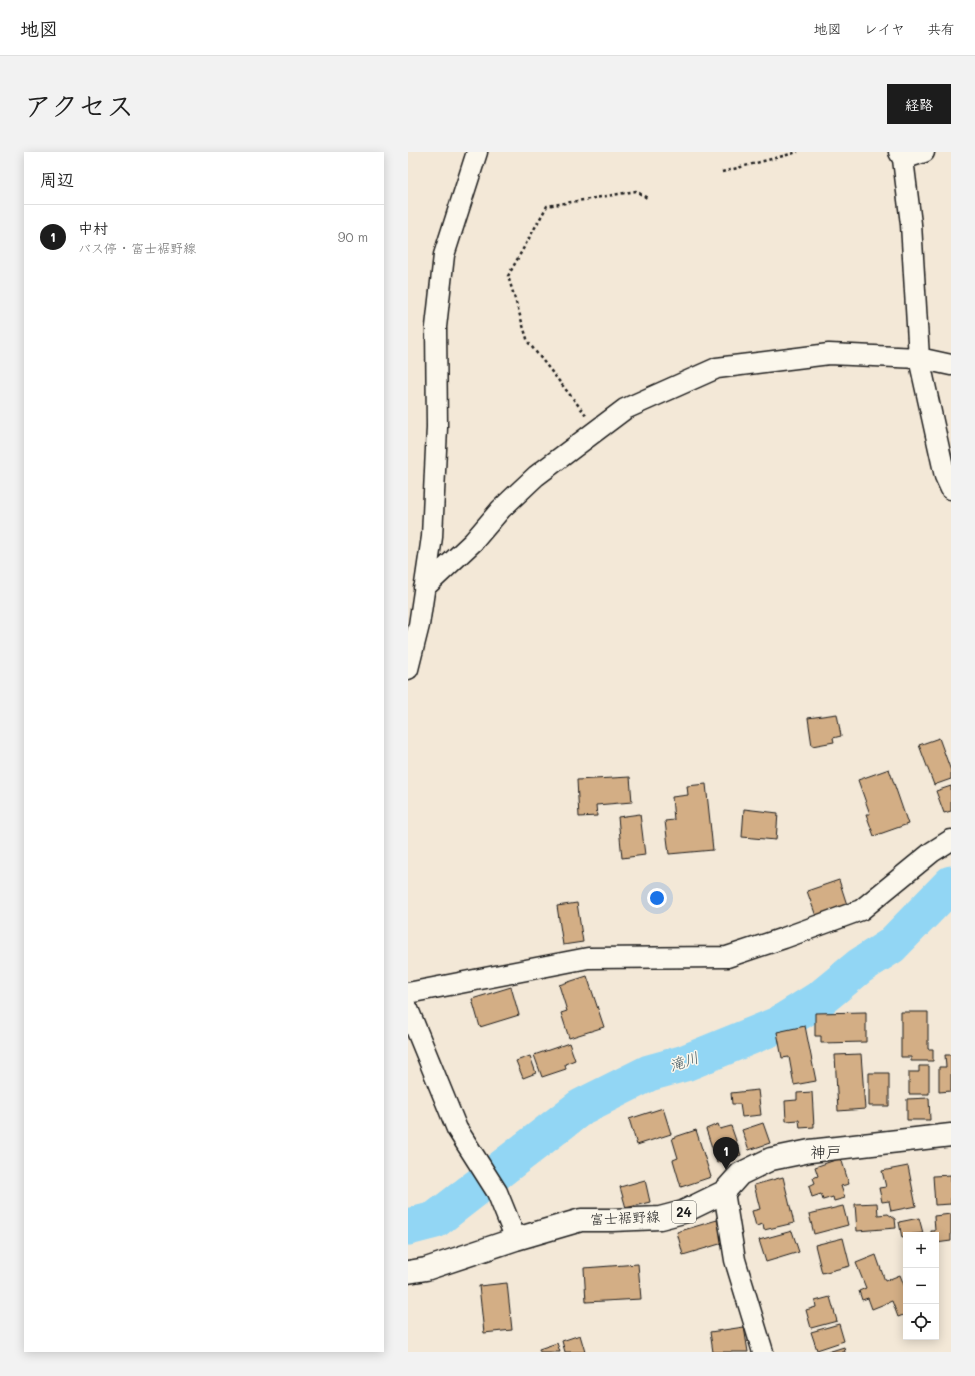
<!DOCTYPE html>
<html lang="ja">
<meta charset="utf-8">
<style>
:root{--surface:#fff;--page:#f2f2f2;--text:#222;--muted:#767676;--line:#e0e0e0;--accent:#1c1c1c}
body{margin:0;font-family:Mali,"Klee One",sans-serif;background:var(--page);color:var(--text)}
.controls{position:absolute;right:12px;bottom:12px;display:grid;overflow:hidden;border-radius:0px;box-shadow:0 2px 10px #0003}
.controls button{width:36px;height:36px;display:grid;place-items:center;padding:0;border:0;border-bottom:1px solid var(--line);background:var(--surface);color:var(--text);font:20px sans-serif}
.you{position:absolute;left:249px;top:746px;width:14px;height:14px;margin:-10px;border:3px solid #fff;border-radius:50%;background:#1a73e8;box-shadow:0 0 0 6px #1a73e833}
.badge{display:grid;place-items:center;width:26px;height:26px;border-radius:50%;background:var(--accent);color:#fff;font-size:13px;font-weight:700}
.pin{position:absolute;translate:-50% -33px;filter:drop-shadow(0 1px 2px #0008)}
.pin::after{content:'';position:absolute;top:21px;width:14px;height:12px;background:inherit;clip-path:polygon(0 0,100% 0,50% 100%)}
.list{margin:0;padding:0;list-style:none}
h2{display:flex;justify-content:space-between;align-items:center;height:52px;margin:0;padding:0 16px;font-size:17px}
h2 small{font-size:13px;font-weight:400;color:var(--muted)}
.list li{display:grid;grid-template-columns:26px 1fr auto;gap:12px;align-items:center;box-sizing:border-box;height:64px;padding:0 16px;border-top:1px solid var(--line)}
.list b{display:block;font-size:15px;white-space:nowrap}
.list p{margin:0;font-size:13px;white-space:nowrap;color:var(--muted)}
.list em{font-size:13px;font-style:normal;color:var(--muted)}
.icon{flex:none;width:22px;height:22px;fill:none;stroke:currentColor;stroke-width:2;stroke-linecap:round;stroke-linejoin:round}
.map{position:relative;flex:none;width:543px;height:1200px;overflow:hidden;border-radius:0px}
header{display:flex;align-items:center;gap:24px;box-sizing:border-box;height:56px;padding:0 20px;background:var(--surface);border-bottom:1px solid var(--line)}
header strong{font-size:19px}
nav{display:flex;gap:22px;margin-inline-start:auto;font-size:14px}
.intro{display:flex;align-items:center;justify-content:space-between;box-sizing:border-box;height:96px;padding:0 24px}
h1{margin:0;font-size:28px}
.button{padding:10px 18px;border-radius:0px;background:var(--accent);color:#fff;font-size:14px;font-weight:700}
main{display:flex;gap:24px;padding:0 24px}
aside{flex:1;background:var(--surface);border-radius:0px;box-shadow:0 2px 10px #0003}
.map>svg:first-child{display:block}
</style>
<header>
<strong>地図</strong>
<nav><a>地図</a><a>レイヤ</a><a>共有</a></nav>
</header>
<div class="intro"><h1>アクセス</h1><a class="button">経路</a></div>
<main>
<aside>
<h2>周辺<small></small></h2>
<ul class="list">
<li><span class="badge">1</span><div><b>中村</b><p>バス停 · 富士裾野線</p></div><em>90 m</em></li>
</ul>
</aside>
<div class="map">
<svg width="543" height="1200" viewBox="0 0 543 1200">
<rect width="100%" height="100%" fill="#f3e8d7"/>
<filter id="ink" filterUnits="userSpaceOnUse"><feTurbulence type="fractalNoise" baseFrequency=".025" numOctaves="2"/><feDisplacementMap in="SourceGraphic" scale="8" xChannelSelector="R" yChannelSelector="G"/><feConvolveMatrix kernelMatrix="1 2 1 2 8 2 1 2 1" color-interpolation-filters="sRGB"/></filter>
<g filter="url(#ink)">
<g fill="none" stroke-linecap="round" stroke-linejoin="round">
<!-- river -->
<path stroke="#92d6f4" stroke-width="37" d="M0 1075 27 1068 173 955 241 921 277 911 370 873 413 846 452 814 483 794 543 732"/>
</g>
<!-- building -->
<path fill="#d3ae85" stroke="#1c1c1c" d="M429 562 433 584 425 586 426 590 404 594 400 566Z
M531 586 543 619V627L526 633 511 593Z
M481 617 500 672 466 684 458 662H462L450 628Z
M222 625 224 650 188 653 189 664 171 665 169 628Z
M298 632 305 698 261 702 257 669 266 668 264 645 280 643 279 634Z
M543 634V659L536 661 528 639Z
M336 657 370 661 368 688 334 685Z
M232 662 237 703 214 706 210 665Z
M431 728 440 756 409 767 399 739Z
M169 751 175 790 155 793 149 754Z
M179 824 196 875 161 886 153 861 159 859 151 833Z
M103 835 111 863 72 875 64 847Z
M458 860V890L413 891V884H407V861Z
M493 860H520V897H525V909H503V905H493Z
M397 874 408 929 386 933 381 905 374 906 369 880Z
M161 891 167 908 157 912 158 917 134 925 126 903Z
M453 902 457 957 430 959 427 903Z
M537 903H543V939L531 940V915H538Z
M122 904 128 921 115 926 108 909Z
M511 914H521V942H501V920H511Z
M461 921H481V954H461Z
M350 938 353 963 334 965 332 952H324L323 941Z
M404 940 406 975 392 976 391 968 378 969 377 949 389 948V941Z
M521 946 522 968H499V947Z
M255 956 263 982 229 993 221 967Z
M355 971 362 991 341 998 334 978Z
M310 972 312 977 323 974 333 1003 309 1011 298 977Z
M288 978 303 1025 273 1035 265 1008 270 1006 264 986Z
M433 1006 441 1032 433 1034 437 1046 426 1049 425 1045 415 1048 413 1042 404 1045 401 1034 407 1031 405 1026 410 1024 407 1015Z
M500 1014 508 1054 483 1059 481 1049 474 1050 471 1036 478 1035 474 1019Z
M543 1023V1052L527 1053 525 1024Z
M375 1025 386 1071 356 1078 355 1072 348 1074 344 1059 352 1057 346 1033Z
M237 1028 242 1050 218 1056 212 1035Z
M469 1051 470 1063 480 1062 487 1067 488 1076 449 1079 447 1052Z
M435 1054 440 1073 406 1082 401 1062Z
M543 1062V1089L528 1091V1083H523V1079H527L526 1064Z
M511 1066 515 1081 498 1083V1085L494 1086 491 1070Z
M309 1068 315 1091 275 1103 269 1080Z
M384 1079 391 1100 358 1110 351 1088Z
M435 1086 442 1114 414 1121 407 1093Z
M468 1103 477 1129 492 1123 498 1138V1162L490 1165 484 1149 464 1157 460 1146 454 1148 451 1139 458 1136 448 1111Z
M230 1112 233 1147 178 1150 176 1116Z
M99 1131 104 1178 76 1181 71 1134Z
M422 1145 429 1169 403 1176 398 1158 408 1155 407 1149Z
M431 1172 436 1189 409 1198 403 1180Z
M336 1175 340 1200H305L302 1180Z
M172 1183 177 1200H157L154 1189Z
M149 1191 152 1200H132L131 1197Z
M436 1195 437 1200H420Z"/>
<g fill="none" stroke-linecap="round" stroke-linejoin="round">
<defs>
<path id="street" d="M491 0 495 7 503 72 511 206 537 324 543 337
M495 7 516 0
M16 436 65 390 93 357 128 324 217 257 309 216 421 202 511 206 543 213
M0 517 11 473 24 385 29 275 28 175 36 103 69 0
M0 841 180 806 319 805 376 786 453 758 524 700 543 688
M0 857 49 977 89 1040 108 1087
M316 1040 327 1108 355 1200"/>
<path id="primary" d="M0 1120 18 1117 108 1087 173 1068H204L252 1066 275 1060 316 1040 332 1022 363 1007 402 999 543 983"/>
</defs>
<!-- street casing -->
<use href="#street" stroke="#1c1c1c" stroke-width="23"/>
<!-- primary casing -->
<use href="#primary" stroke="#1c1c1c" stroke-width="25"/>
<!-- path -->
<path stroke="#1c1c1c" stroke-width="2.5" stroke-dasharray="3 3" stroke-linecap="butt" d="M314 20 390 0
M178 263 120 190 100 124 139 54 228 39 239 46"/>
<!-- street -->
<use href="#street" stroke="#fbf7ec" stroke-width="20"/>
<!-- primary -->
<use href="#primary" stroke="#fbf7ec" stroke-width="22"/>
</g>
</g>
<g text-anchor="middle" stroke-width="3" stroke-linejoin="round" paint-order="stroke">
<!-- shield labels -->
<rect fill="#fbf7ec" stroke="#5f5e5a" stroke-width="1" x="264" y="1049" width="24" height="22" rx="3"/>
<g font-size="13" font-weight="bold" fill="#1c1c1c">
<text x="276" y="1065">24</text>
</g>
<!-- street labels -->
<g font-size="14" fill="#1c1c1c" stroke="#fbf7ec">
<text transform="translate(217 1066) rotate(-3)" y="5">富士裾野線</text>
</g>
<!-- water labels -->
<g font-size="15" font-style="italic" fill="#3f545d" stroke="#fbf7ec">
<text transform="translate(276 910) rotate(-19)" y="5">滝川</text>
</g>
<!-- quarter labels -->
<g font-size="16" fill="#1c1c1c" stroke="#fbf7ec">
<text x="418" y="1006">神戸</text>
</g>
</g>
</svg>
<div class="controls">
<button>+</button>
<button>−</button>
<button><svg class="icon" aria-label="locate" viewBox="0 0 24 24"><circle cx="12" cy="12" r="6"/><path d="M12 2v4M12 18v4M2 12h4M18 12h4"/></svg></button>
</div>
<div class="you"></div>
<div class="pin badge" style="left:318px;top:1018px">1</div>
</div>
</main>
